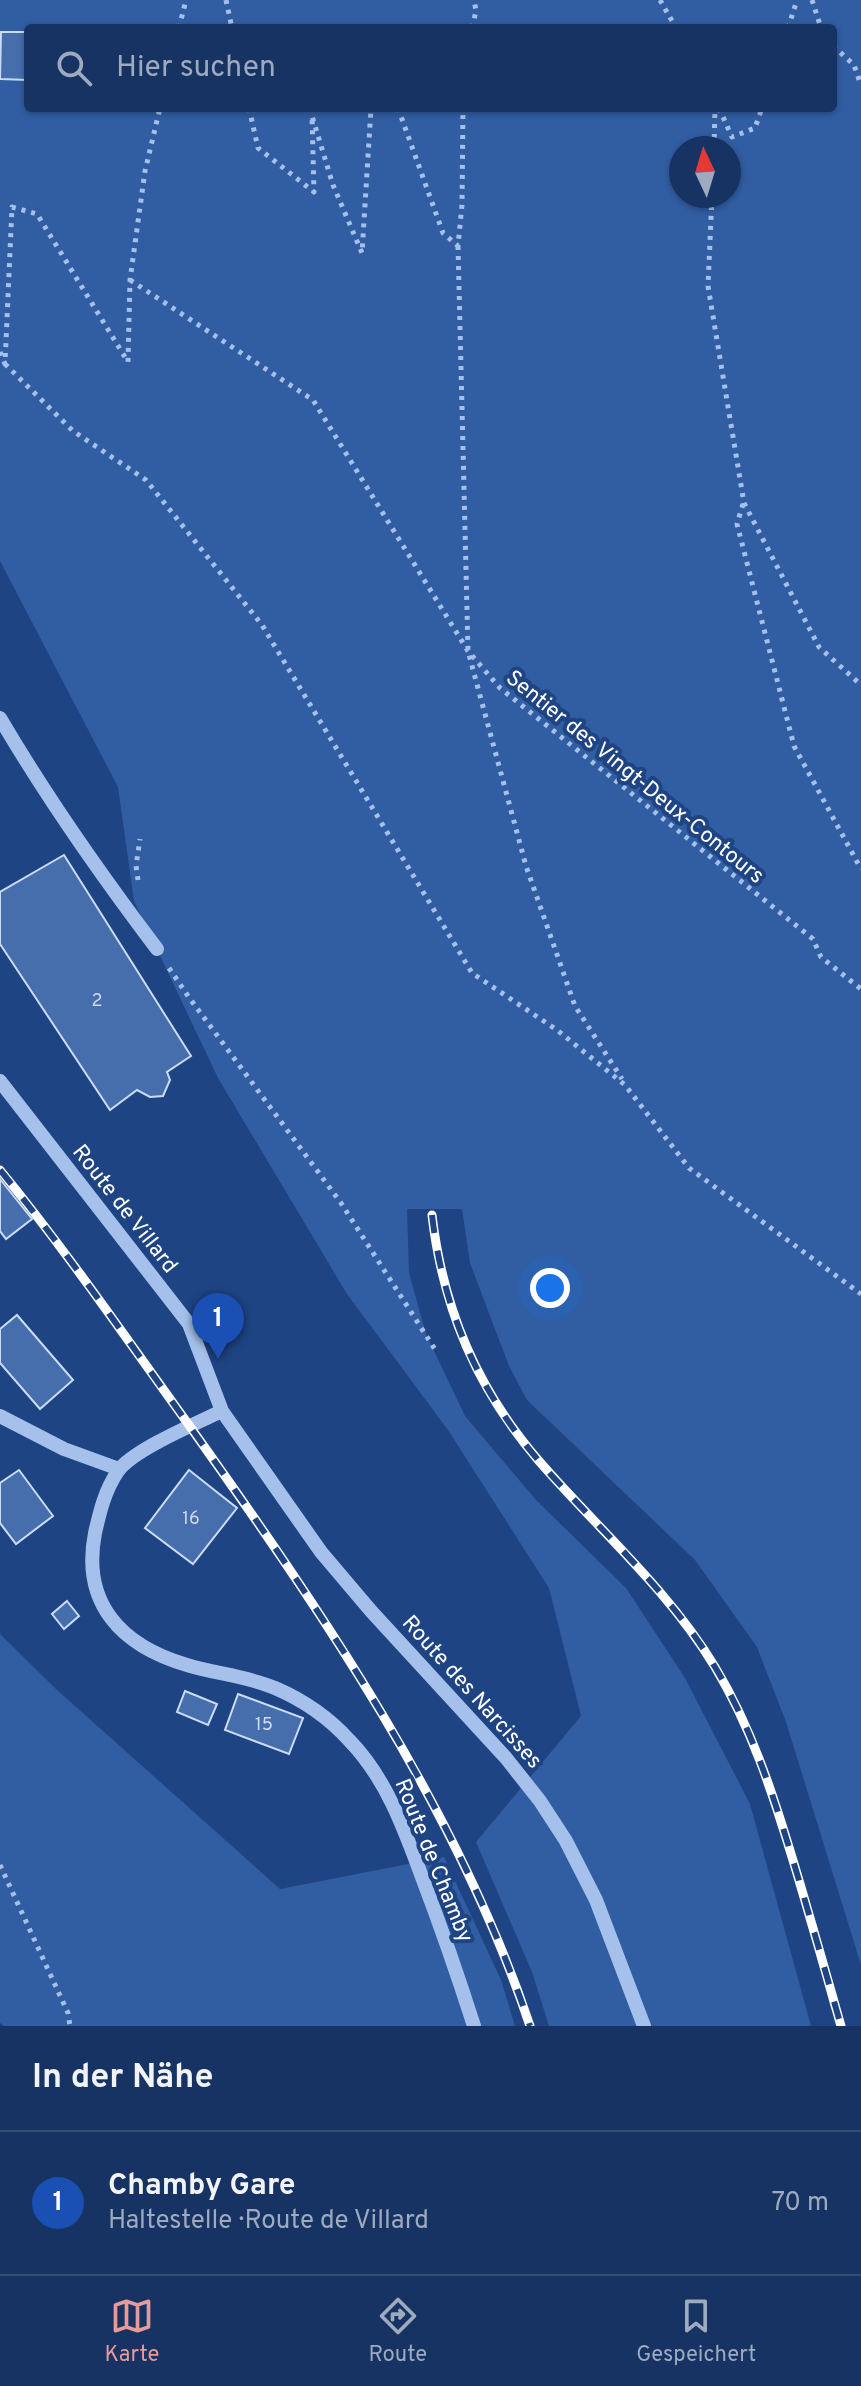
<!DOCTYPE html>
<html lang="de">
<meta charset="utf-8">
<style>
:root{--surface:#163363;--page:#233f6c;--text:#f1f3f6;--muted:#9eaabe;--line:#354e78;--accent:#e69b98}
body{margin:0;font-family:Overpass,sans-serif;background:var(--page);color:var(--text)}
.compass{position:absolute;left:669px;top:136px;width:72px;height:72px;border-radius:50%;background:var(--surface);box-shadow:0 2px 6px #0004;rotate:356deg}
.you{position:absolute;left:550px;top:1288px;width:28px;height:28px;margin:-20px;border:6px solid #fff;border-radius:50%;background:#1a73e8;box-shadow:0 0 0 12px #1a73e833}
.badge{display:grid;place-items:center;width:52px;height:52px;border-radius:50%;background:var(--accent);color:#fff;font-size:26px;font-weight:700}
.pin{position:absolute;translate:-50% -66px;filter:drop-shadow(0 2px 4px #0008)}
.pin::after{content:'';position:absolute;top:42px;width:28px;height:24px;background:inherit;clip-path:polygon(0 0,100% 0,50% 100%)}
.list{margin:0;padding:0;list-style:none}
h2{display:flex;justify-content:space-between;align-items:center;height:104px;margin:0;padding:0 32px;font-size:34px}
h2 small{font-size:26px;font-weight:400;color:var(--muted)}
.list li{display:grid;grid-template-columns:52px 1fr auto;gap:24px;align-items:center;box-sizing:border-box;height:144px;padding:0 32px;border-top:2px solid var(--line)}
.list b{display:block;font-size:30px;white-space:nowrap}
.list p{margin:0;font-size:26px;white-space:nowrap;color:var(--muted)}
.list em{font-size:26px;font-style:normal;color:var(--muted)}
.icon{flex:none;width:44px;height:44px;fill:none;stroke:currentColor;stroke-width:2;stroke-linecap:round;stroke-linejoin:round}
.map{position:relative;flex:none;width:861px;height:2026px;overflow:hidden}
.search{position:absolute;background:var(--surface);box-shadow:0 2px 6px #0004;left:24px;right:24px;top:24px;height:88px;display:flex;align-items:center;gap:20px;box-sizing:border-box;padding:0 28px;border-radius:8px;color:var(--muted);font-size:30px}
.sheet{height:248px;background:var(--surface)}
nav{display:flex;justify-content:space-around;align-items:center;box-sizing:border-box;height:112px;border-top:2px solid var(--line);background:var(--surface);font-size:22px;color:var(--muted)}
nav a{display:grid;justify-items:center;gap:4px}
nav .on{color:var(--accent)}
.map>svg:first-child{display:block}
</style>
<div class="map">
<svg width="861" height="2026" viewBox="0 0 861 2026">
<rect width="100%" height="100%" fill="#1e4484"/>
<!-- green -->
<path fill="#315da2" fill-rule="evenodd" d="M0 0H861V1965L786 1722 757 1647 695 1560 527 1400 509 1366 470 1263 462 1209H407L409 1273 426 1334 465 1416 536 1500 626 1588 685 1678 750 1804 811 2026H549L532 1972 476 1842 581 1716 549 1588 448 1430 347 1294 218 1078 134 901 118 787 0 561ZM28 28H833V108H28ZM681 148H729V196H681Z
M0 1634 56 1689 280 1889 444 1857 501 1980 515 2026H4L0 2023Z"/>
<!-- building -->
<path fill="#466ead" stroke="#cadcf7" stroke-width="2" d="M1 32H28V80L0 79Z
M64 855 191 1056 167 1072 170 1080 163 1096 150 1097 137 1090 110 1110 0 944V892Z
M0 1179 32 1219 6 1239 0 1231Z
M17 1315 73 1380 40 1409 0 1363V1329Z
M19 1470 53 1516 16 1544 0 1523V1483Z
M189 1470 237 1508 193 1564 145 1528Z
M67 1601 79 1616 64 1629 52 1614Z
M185 1691 217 1704 208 1725 177 1712Z
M238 1694 303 1718 289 1754 225 1730Z"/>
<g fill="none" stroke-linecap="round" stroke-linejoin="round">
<!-- path -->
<path stroke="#a5c0ea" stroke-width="5" stroke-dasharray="4 6" stroke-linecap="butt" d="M226 0 232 28
M660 0 676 28
M812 0 821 28
M179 28 186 0
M472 28 476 11 474 0
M788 28 797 0
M833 46 854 65 861 85
M249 108 258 148 314 192 312 116 333 185 362 253 371 108
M398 108 443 233 458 246 462 205 463 108
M719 108 732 137 755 128 762 108
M714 148 715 108
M712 196 708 286 744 503 819 647 861 685
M458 246 468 651 526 866 575 1006 622 1079
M130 280 313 400 468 651 500 688 813 939 821 957 861 989
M0 352 5 364 12 207 37 214 128 362 130 280 145 171 160 108
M5 364 73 431 146 480 262 625 472 973 557 1030 625 1085 689 1168 861 1294
M743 504 737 524 794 746 861 869
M138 880 136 866 140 839
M169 968 188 996 341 1203 436 1351
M0 1865 68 2013 70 2026"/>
<!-- minor -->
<path stroke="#a5c0ea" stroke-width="14" d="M0 718C47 798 101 875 157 949
M0 1081 189 1324 222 1411 321 1552 371 1611 506 1758 540 1801 566 1841 596 1900 644 2026
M222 1411C197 1423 133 1450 118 1471 105 1490 100 1511 95 1533 81 1604 122 1646 187 1665 216 1674 247 1676 275 1688 303 1700 328 1717 349 1740 386 1778 404 1828 422 1877 441 1927 458 1976 474 2026
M0 1416 64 1449 119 1469"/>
<defs>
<path id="rail" d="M0 1170C68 1253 128 1341 191 1428 322 1612 458 1810 530 2026
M432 1215C443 1309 477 1389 539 1461 598 1529 668 1589 715 1667 751 1727 772 1791 792 1857 809 1913 825 1970 841 2026"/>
</defs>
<!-- rail casing -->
<use href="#rail" stroke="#fff" stroke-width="9"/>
<!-- rail -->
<use href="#rail" stroke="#1e4484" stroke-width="6" stroke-dasharray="18" stroke-linecap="butt"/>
</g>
<g text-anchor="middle" stroke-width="8" stroke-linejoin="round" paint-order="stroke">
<!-- number labels -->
<g font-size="18" fill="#d1dbea">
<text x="97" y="1006">2</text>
<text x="191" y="1524">16</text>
<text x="264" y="1730">15</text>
</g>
<!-- street labels -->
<g font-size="22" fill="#fff" stroke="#1e4484">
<text transform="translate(636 776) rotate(39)" y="8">Sentier des Vingt-Deux-Contours</text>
<text transform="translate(126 1208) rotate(52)" y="8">Route de Villard</text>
<text transform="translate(473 1691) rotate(48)" y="8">Route des Narcisses</text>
<text transform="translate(435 1860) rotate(68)" y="8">Route de Chamby</text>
</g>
</g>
</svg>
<svg class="compass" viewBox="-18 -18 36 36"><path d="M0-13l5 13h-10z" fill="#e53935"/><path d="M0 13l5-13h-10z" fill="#9eaabe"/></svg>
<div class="you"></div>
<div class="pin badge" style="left:218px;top:1359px;background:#1a4fb4">1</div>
<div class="search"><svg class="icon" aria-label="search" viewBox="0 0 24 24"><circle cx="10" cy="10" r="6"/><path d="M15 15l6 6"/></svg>Hier suchen</div>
</div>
<section class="sheet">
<h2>In der Nähe<small></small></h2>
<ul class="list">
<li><span class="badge" style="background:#1a4fb4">1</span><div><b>Chamby Gare</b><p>Haltestelle · Route de Villard</p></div><em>70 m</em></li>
</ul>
</section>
<nav>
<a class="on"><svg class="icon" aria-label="map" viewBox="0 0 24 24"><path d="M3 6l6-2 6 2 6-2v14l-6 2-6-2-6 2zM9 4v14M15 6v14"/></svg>Karte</a>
<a><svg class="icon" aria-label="directions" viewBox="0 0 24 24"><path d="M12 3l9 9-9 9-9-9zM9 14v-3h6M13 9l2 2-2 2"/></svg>Route</a>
<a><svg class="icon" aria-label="saved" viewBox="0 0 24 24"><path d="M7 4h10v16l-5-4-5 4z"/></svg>Gespeichert</a>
</nav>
